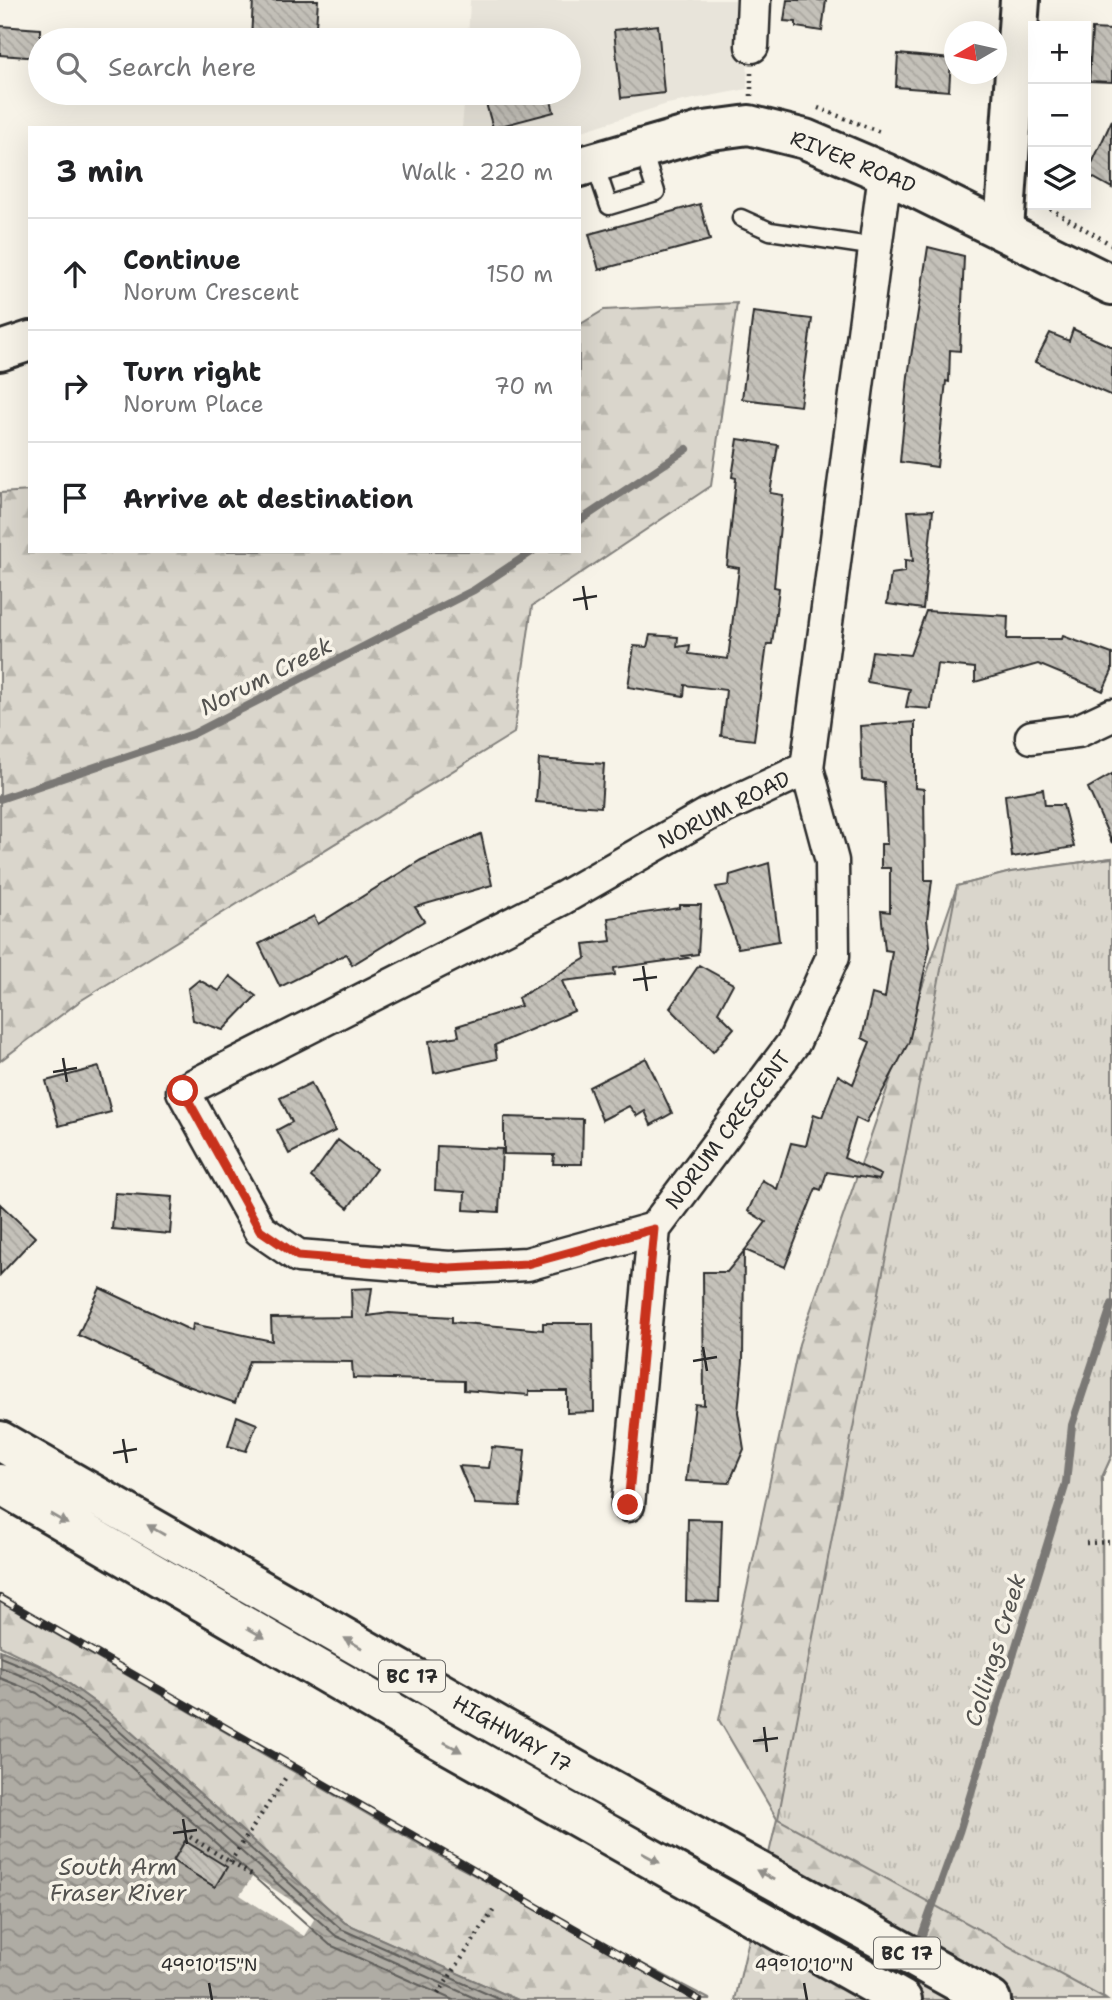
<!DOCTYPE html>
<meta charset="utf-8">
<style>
:root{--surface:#fff;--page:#f2f2f2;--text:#202124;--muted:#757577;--line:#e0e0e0}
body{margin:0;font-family:"Shantell Sans",sans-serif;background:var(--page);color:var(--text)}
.controls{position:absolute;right:21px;top:21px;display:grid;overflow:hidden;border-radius:0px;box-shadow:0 7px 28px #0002}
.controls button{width:63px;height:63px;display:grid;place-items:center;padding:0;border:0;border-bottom:2px solid var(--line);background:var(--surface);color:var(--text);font:35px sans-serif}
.compass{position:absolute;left:944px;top:21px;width:63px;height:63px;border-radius:50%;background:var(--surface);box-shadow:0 7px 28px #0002;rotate:261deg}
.stop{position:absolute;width:21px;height:21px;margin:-16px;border:5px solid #c8321e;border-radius:50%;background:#fff}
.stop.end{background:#c8321e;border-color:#fff;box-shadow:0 2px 7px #0008}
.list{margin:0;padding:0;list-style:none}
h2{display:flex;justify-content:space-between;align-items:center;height:91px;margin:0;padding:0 28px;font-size:30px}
h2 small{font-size:23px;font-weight:400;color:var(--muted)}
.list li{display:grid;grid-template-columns:46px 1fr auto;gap:21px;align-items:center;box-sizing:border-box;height:112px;padding:0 28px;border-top:2px solid var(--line)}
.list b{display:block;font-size:26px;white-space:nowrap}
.list p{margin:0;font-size:23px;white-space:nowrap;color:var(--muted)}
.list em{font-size:23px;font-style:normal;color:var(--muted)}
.icon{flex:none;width:38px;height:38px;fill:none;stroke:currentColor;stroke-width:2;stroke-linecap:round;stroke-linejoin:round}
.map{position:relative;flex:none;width:1112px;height:2000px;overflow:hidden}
.search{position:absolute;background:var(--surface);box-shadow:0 7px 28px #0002;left:28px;top:28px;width:553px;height:77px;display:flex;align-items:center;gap:18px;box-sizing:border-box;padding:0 24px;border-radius:38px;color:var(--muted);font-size:26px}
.panel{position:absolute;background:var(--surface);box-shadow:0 7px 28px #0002;left:28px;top:126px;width:553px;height:427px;border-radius:0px}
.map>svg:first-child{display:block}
</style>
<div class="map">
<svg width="1112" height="2000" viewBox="0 0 1112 2000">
<defs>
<pattern id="forest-firs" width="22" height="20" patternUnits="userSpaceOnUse" patternTransform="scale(1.75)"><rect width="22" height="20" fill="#dad6cc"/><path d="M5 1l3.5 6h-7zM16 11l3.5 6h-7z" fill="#bbb8af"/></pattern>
<pattern id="park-tufts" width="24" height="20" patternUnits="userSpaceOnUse" patternTransform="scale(1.75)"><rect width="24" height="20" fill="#dad6cc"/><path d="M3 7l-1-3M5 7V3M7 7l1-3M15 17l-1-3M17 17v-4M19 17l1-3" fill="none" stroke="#bbb8af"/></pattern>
<pattern id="water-waves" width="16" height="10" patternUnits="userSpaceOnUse" patternTransform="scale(1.75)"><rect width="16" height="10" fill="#afaca4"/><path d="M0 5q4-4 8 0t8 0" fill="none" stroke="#8f8c86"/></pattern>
<pattern id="building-back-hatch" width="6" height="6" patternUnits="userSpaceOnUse" patternTransform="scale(1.75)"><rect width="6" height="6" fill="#c4c1b9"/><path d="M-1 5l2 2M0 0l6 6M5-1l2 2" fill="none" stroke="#a9a69f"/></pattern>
</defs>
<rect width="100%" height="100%" fill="#f7f3e8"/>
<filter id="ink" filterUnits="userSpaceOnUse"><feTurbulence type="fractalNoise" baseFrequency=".0143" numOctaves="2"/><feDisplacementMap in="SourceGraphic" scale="14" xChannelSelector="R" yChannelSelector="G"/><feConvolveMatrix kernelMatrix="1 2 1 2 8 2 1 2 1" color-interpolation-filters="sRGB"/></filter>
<g filter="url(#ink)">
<!-- built -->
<path fill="#e8e4da" d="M470 0H749L747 89 667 104 579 132V128H462L465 93H569V40H468Z"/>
<!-- forest -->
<path fill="url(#forest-firs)" stroke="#82807c" stroke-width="2" d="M737 303 711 486 532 606 514 733 80 1001 0 1061V493L30 491V551H579V325L604 310Z
M1112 858V1455L1102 1477 1103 1997 1107 2000H735L777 1819 719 1720 799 1344 957 886 1011 872Z
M0 1602 459 1867 711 2000H518L345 1923 112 1715 50 1670 0 1646Z"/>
<!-- park -->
<path fill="url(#park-tufts)" stroke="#82807c" stroke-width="2" d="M1112 858V1455L1102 1477 1103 1998 778 1819 957 886 1011 872Z"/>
<!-- water -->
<path fill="url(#water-waves)" stroke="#7a7874" stroke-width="2" d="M0 1650 50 1670 112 1715 345 1923 518 2000H0Z"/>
<!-- pier -->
<path fill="#f7f3e8" d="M253 1876 316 1916 304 1936 240 1895Z"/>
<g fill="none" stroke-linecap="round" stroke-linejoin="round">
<!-- shore -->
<path stroke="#605f5b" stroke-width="2" d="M0 1657 47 1676 108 1721 341 1929 501 2000
M0 1667 42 1684 102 1727 336 1936 479 2000
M0 1678 37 1693 96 1736 330 1945 453 2000"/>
<!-- stream -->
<path stroke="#7a7874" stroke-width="8" d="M579 521 687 449
M0 799 193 734 474 590 533 551
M917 1949 959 1832 1066 1483 1072 1425 1112 1304"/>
</g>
<!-- building -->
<path fill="url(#building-back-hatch)" stroke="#2b2b2b" stroke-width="2" d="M253 0H318L315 40H251Z
M787 0H826L822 31 796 27V22L784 21Z
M658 25 664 93 621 98 614 30Z
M0 26 40 29V58L0 55Z
M1092 29 1112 30V82L1089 81Z
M898 54 951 59 949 91 896 87Z
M483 93H549L554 112 493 128Z
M1112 120V188L1087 174Z
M700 204 710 240 599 270 589 234Z
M928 247 964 256 960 351 950 350 949 382 946 381 937 467 900 462 908 376Z
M753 312 812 319 800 406 742 399Z
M1073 329 1112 347V396L1035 362 1050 333 1069 341Z
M738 439 778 445 770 493 783 495 774 587 779 588 772 644H767L754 740 721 736 726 690 685 685 684 696 628 687 634 646 647 647 650 635 678 637 677 647 690 645 689 654 728 659 739 568 727 566 736 478 732 477Z
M933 510 923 609 887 604 891 574 905 572V560L913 561 908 511Z
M926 611 1008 616 1007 639H1062L1063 636 1112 654V671L1103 691 1038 664 975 682V668L937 664 931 709 906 707 910 689 867 682 872 651 910 655Z
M915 722V788L924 789 925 880H932L927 920 930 946 909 1042 866 1123 856 1118 844 1158 881 1175 879 1180 827 1172 821 1190 816 1188 785 1267 745 1250 766 1222 748 1211 762 1180 777 1189 791 1143 806 1146 814 1114 822 1117 838 1075 853 1084 870 1042 862 1038 872 994 885 998 892 951 885 950 881 911 890 912V868H881V844H887L884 782 862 780 860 726Z
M539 759 604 764 601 807 536 802Z
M1112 774V843L1088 788Z
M1043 789 1045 805H1063L1074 847 1012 857 1005 795Z
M481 834 492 885 415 907 424 921 352 965 346 954 280 987 259 944 314 916 318 924 421 860Z
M769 863 779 941 738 948 716 887 729 885 730 875Z
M680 905H701L698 954 683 956 688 958 614 968 615 975 562 981 574 1011 495 1045 497 1059 434 1073 429 1041 459 1036 457 1026 521 1006 518 998 586 958 584 944 611 941 608 918 680 908Z
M699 965 733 984 718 1012 734 1028 713 1052 670 1008Z
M230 976 256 996 223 1030 193 1020 188 989 199 980 219 991Z
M646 1058 672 1113 651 1125 645 1111 637 1116 629 1106 602 1120 589 1087Z
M99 1067 111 1112 59 1126 46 1081Z
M311 1083 335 1131 289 1154 277 1130 292 1122 280 1098Z
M504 1117 583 1119 582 1164H553L554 1155 504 1154Z
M338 1140 376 1169 348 1208 311 1177Z
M437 1146 502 1149 499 1212 464 1210 465 1192 435 1190Z
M115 1193 173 1197 170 1234 112 1229Z
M0 1204 35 1237 0 1275Z
M744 1251 743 1361 738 1412 744 1449 729 1483 686 1481 695 1404 704 1405 703 1272H727Z
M100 1288 192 1331 193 1324 272 1341 271 1318 352 1317 351 1289 372 1288 368 1316 389 1313 452 1317V1322L543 1330V1323H593L594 1412 567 1413V1391H529V1395L464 1390V1381L353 1378 352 1362 249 1361 235 1403 180 1383 78 1335Z
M237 1416 257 1424 246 1451 228 1446Z
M492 1447 525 1450 520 1506 475 1504 459 1466 489 1468Z
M688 1519 722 1520 719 1602 686 1601Z
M185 1841 227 1867 215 1887 173 1861Z"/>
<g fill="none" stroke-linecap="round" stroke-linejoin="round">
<defs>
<path id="lane" d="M594 162 609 206 656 192 642 148
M741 218 770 231 876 247"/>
<path id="street" d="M752 46 754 0
M1032 737 1078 731 1112 715
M807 768 707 815 563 898 183 1091 260 1230 298 1256 449 1268 527 1264 654 1229 794 1042 833 956 832 861 807 768 885 173
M628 1505 654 1229"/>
<path id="secondary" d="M579 167 704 131 749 125 805 139 885 173 1112 285
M1004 229 1020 0
M0 351 30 341"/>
<path id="highway" d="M0 1441 574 1769 991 2000
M0 1484 432 1735 902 2000"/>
</defs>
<!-- lane casing -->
<use href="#lane" stroke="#2b2b2b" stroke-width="21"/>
<!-- street casing -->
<use href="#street" stroke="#2b2b2b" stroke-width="37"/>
<!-- secondary casing -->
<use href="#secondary" stroke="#2b2b2b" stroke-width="44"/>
<!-- highway casing -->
<use href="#highway" stroke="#2b2b2b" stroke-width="44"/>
<!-- path -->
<path stroke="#2b2b2b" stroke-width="4.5" stroke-dasharray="2 5" stroke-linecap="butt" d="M751 96V73
M818 108 883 133
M1044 205 1112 245
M1086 1543 1112 1542
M190 1837 253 1876
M230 1862 286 1777
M438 1994 495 1908"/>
<!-- lane -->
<use href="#lane" stroke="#f7f3e8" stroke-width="16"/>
<!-- street -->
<use href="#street" stroke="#f7f3e8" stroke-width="32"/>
<!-- secondary -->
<use href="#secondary" stroke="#f7f3e8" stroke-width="38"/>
<!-- highway -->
<use href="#highway" stroke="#f7f3e8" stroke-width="38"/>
<defs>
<path id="rail" d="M0 1598 699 2000"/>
</defs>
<!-- rail casing -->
<use href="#rail" stroke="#2b2b2b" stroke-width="8"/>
<!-- rail -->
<use href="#rail" stroke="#f7f3e8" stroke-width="5" stroke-dasharray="16" stroke-linecap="butt"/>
</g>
<!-- one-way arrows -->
<defs><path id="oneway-solid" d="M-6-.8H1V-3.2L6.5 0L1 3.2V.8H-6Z" transform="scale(1.75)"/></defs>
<g fill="#918f8a">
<use href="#oneway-solid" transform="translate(59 1519) rotate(30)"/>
<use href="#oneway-solid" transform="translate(156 1530) rotate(-150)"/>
<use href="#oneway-solid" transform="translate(256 1633) rotate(30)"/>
<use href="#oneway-solid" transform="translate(353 1643) rotate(-150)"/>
<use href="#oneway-solid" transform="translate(453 1747) rotate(29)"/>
<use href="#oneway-solid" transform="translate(651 1858) rotate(29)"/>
<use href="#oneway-solid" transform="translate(765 1875) rotate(-151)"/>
</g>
</g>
<g fill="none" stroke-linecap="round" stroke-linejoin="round" filter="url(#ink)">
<!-- route -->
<path stroke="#c8321e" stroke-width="9" d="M183 1091 260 1230 298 1256 449 1268 527 1264 654 1229 628 1505"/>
</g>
<!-- ticks -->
<path fill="none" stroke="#2b2b2b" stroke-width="2.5" d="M583 586 587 610M573 600 597 596M643 966 647 991M633 980 657 977M63 1058 67 1082M53 1072 77 1068M703 1347 707 1371M693 1361 717 1357M123 1439 127 1463M113 1453 137 1449M764 1727 767 1752M753 1741 778 1738M183 1819 187 1844M173 1833 197 1830M209 1983 212 2000M804 1983 807 2000"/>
<g text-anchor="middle" stroke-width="7" stroke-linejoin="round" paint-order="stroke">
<!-- shield labels -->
<g fill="#f7f3e8" stroke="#686764" stroke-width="2">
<rect x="379" y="1660.5" width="66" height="31" rx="5"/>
<rect x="874" y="1937.5" width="66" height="31" rx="5"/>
</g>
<g font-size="19" font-weight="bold" fill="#2b2b2b">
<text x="412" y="1683">BC 17</text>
<text x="907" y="1960">BC 17</text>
</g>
<!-- street labels -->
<g font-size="21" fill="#2b2b2b" stroke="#f7f3e8">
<text transform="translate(853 162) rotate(22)" y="7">RIVER ROAD</text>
<text transform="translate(724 810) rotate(-27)" y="7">NORUM ROAD</text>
<text transform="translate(728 1130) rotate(-53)" y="7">NORUM CRESCENT</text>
<text transform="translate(512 1734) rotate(30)" y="7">HIGHWAY 17</text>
</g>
<!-- water labels -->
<g font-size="23" font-style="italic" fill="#53524f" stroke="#f7f3e8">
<text transform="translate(266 676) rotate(-27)" y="8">Norum Creek</text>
<text transform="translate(995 1650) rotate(-73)" y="8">Collings Creek</text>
<text x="118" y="1875">South Arm<tspan x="118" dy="26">Fraser River</tspan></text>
</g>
</g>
<g font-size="18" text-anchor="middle" fill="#2b2b2b" stroke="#f7f3e8" stroke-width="7" stroke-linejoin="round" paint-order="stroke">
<text x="209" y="1971">49°10'15"N</text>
<text x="804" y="1971">49°10'10"N</text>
</g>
</svg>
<div class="controls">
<button>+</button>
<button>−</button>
<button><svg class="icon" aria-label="layers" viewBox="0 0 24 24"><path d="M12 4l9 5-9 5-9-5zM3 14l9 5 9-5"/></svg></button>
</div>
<svg class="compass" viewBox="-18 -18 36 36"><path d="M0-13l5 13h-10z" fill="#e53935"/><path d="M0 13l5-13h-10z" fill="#757577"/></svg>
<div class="stop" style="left:183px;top:1091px"></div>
<div class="stop end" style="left:628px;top:1505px"></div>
<div class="search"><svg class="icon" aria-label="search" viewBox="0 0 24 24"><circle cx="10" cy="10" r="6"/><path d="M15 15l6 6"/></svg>Search here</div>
<section class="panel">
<h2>3 min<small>Walk · 220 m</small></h2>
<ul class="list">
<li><svg class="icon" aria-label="ahead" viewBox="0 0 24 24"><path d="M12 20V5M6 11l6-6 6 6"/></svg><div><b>Continue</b><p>Norum Crescent</p></div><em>150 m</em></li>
<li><svg class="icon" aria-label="right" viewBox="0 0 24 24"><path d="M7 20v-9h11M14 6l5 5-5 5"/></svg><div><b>Turn right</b><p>Norum Place</p></div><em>70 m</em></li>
<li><svg class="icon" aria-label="arrive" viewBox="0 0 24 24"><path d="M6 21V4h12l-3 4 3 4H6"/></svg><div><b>Arrive at destination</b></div></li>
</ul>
</section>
</div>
